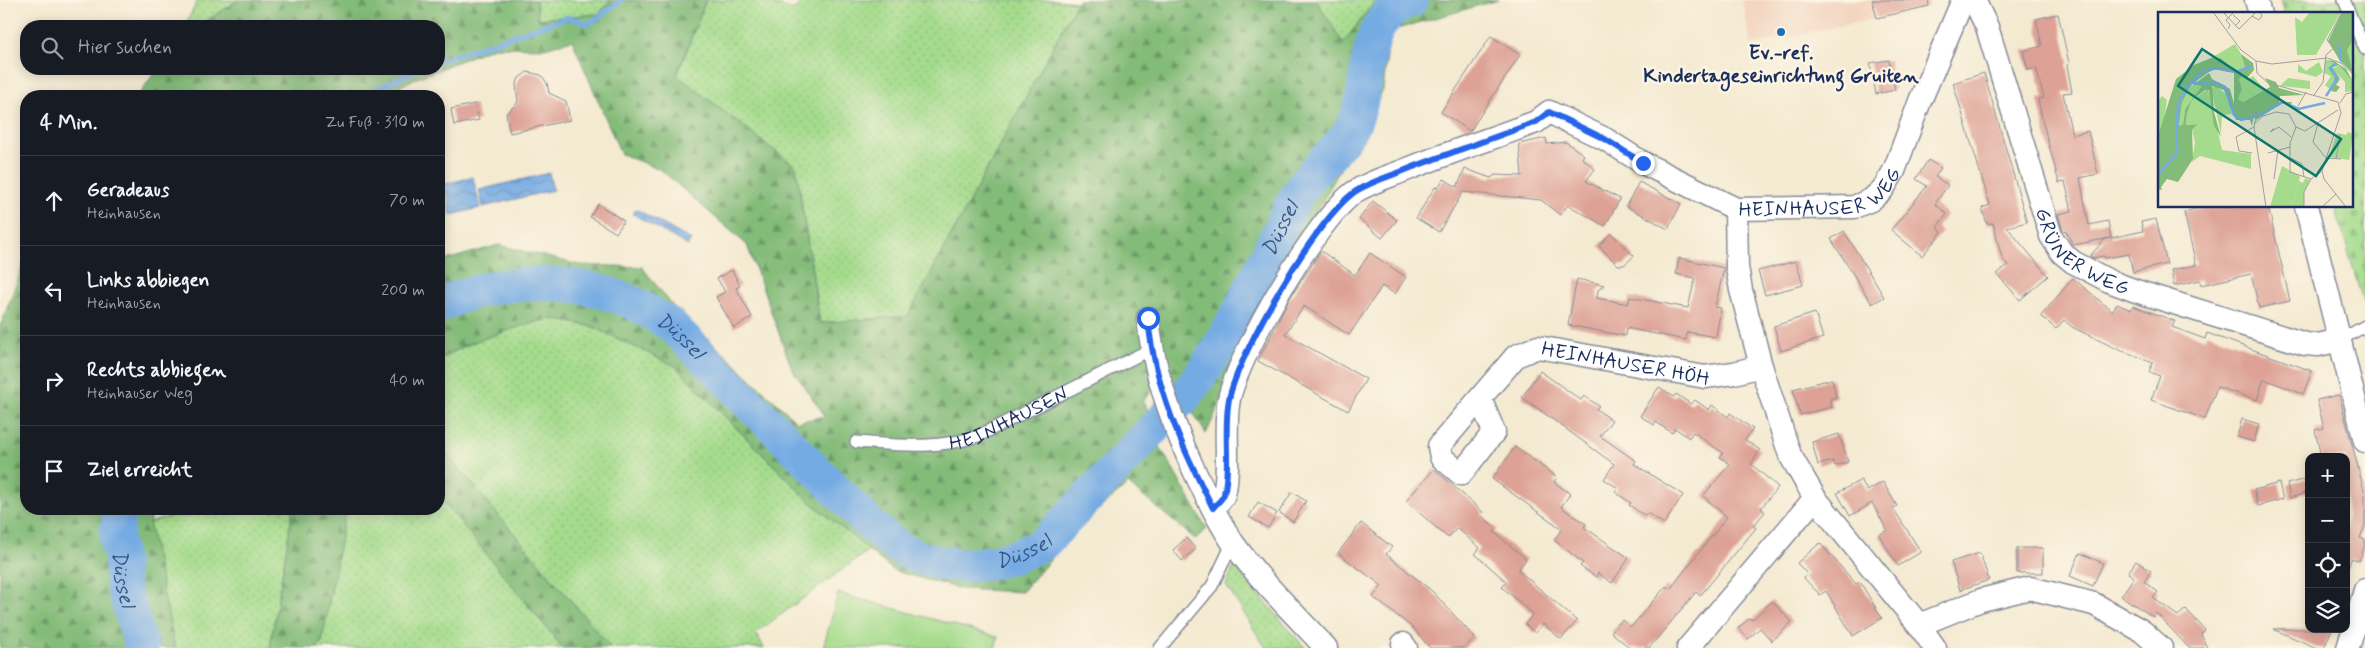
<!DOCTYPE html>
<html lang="de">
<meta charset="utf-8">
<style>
:root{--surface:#171b24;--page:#20242c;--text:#f1f3f6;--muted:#9ea1a6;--line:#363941}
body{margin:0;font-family:Mynerve,sans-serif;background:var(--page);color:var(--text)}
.controls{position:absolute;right:15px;bottom:15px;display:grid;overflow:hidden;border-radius:10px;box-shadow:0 2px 12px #0003}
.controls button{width:45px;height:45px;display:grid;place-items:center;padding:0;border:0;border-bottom:1px solid var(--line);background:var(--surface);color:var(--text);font:25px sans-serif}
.stop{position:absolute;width:15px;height:15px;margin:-11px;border:4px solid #2563eb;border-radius:50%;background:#fff}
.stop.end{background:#2563eb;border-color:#fff;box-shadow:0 1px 5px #0008}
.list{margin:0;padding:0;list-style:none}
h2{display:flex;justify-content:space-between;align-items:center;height:65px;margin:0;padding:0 20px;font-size:21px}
h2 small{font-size:16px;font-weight:400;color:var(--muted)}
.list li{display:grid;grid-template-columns:32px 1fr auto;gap:15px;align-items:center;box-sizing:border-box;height:90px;padding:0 20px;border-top:1px solid var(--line)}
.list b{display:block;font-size:19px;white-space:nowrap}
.list p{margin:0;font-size:16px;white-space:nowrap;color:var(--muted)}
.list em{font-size:16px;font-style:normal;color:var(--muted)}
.icon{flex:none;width:28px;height:28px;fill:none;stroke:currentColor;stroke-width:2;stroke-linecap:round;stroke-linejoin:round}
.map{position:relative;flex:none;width:2365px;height:648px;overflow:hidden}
.search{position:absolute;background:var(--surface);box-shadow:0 2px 12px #0003;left:20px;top:20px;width:425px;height:55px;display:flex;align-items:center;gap:12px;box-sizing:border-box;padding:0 18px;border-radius:20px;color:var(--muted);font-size:19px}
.panel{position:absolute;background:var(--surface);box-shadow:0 2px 12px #0003;left:20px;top:90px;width:425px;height:425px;border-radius:20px}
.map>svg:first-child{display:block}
</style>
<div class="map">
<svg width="2365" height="648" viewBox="0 0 2365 648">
<defs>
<pattern id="green-dots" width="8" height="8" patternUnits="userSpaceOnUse" patternTransform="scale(1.25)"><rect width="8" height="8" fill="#a4db8c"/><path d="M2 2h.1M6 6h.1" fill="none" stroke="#8dbc7b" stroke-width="1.8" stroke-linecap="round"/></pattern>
<pattern id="forest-firs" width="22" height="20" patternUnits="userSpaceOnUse" patternTransform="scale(1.25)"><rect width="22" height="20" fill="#83bb78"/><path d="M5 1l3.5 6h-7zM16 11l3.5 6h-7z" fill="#6a9866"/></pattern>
<pattern id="cemetery-stones" width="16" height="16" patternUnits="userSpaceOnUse" patternTransform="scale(1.25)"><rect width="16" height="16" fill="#a4db8c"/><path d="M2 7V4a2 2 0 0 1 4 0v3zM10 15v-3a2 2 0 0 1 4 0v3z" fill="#8dbc7b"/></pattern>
<pattern id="water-waves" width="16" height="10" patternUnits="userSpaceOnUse" patternTransform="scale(1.25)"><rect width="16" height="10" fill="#75abe3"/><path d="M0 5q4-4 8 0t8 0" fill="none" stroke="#5f8cbb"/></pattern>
</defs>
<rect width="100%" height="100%" fill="#fcf5e5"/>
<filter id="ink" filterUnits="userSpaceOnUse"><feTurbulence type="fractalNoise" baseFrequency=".02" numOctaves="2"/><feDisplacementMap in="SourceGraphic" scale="10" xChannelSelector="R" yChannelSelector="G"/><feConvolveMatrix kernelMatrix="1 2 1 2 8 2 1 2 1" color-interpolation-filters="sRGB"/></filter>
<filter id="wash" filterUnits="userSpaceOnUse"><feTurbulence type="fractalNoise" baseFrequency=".0096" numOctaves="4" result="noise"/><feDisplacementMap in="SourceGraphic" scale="20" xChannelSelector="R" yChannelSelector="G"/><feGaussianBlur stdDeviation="1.12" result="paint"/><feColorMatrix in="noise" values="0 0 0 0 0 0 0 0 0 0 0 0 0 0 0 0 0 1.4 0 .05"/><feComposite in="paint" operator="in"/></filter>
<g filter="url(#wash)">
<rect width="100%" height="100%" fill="#f4ead1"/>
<!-- built -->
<path fill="#f3d4bf" d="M1742 0H1873L1877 18 1751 45Z"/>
<!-- green -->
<path fill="url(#green-dots)" stroke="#608575" d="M198 0H239L198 26H185Z
M536 0H610L599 14 538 19Z
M706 0H755L796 10 799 0H1055L1077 2 908 316 820 323 796 167 677 76Z
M1316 0H1376L1343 44Z
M552 319 591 326 675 366 808 500 869 550 756 633 764 648H611L439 445V360C473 340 512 326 552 319Z
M439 496 563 648H316L322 641 346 509H439Z
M201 509H293L270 648H175L149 523 171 516 188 517Z
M1234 565 1305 648H1266L1226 585Z"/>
<!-- forest -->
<path fill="url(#forest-firs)" stroke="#4f756b" d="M239 0H536L538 19 599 14 610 0H706L677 75 796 167 820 323 908 316 1078 0H1316L1343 43 1376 0H1498L1390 31 1383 90 1259 319 1206 434 1169 372 1144 400 1159 445 1207 529 1195 539 1128 484 1080 526 1022 592 961 589 894 571 808 500 675 366 591 326 552 319 531 323 465 345 439 360V262L499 245 580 265 642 267 672 305 797 422 825 416 792 369 747 245 661 170 621 154 572 40 545 48 494 47 412 80 383 96H138L157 69H439V26H198Z
M26 257V509H153L149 523 175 648H0V327Z
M439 445 611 648H563L439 496Z
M293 509H346L322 641 316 648H270Z"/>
<!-- cemetery -->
<path fill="url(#cemetery-stones)" stroke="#608575" d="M2281 0H2365V309L2335 206H2351V14H2285Z"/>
<!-- pitch -->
<path fill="#a4db8c" stroke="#608575" d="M838 593 998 637 995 648H823Z"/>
<!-- water -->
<path fill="url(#water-waves)" stroke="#486da0" d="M549 173 553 190 483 207 479 190Z
M473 177 480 208 451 215 444 184Z
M636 209 691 240 688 246 633 214Z"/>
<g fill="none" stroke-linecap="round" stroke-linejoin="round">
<!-- stream -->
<path stroke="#75abe3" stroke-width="5.5" d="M439 61 568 17 589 24 622 0
M361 96 419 69
M118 509 119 512"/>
<!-- river -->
<g stroke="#75abe3" stroke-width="34">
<path id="s1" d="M439 306C494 277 575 277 631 302 645 308 658 318 671 325L874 528C884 536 894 545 905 551 951 574 1003 567 1045 542L1185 396C1231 339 1260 267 1293 202 1297 195 1302 186 1307 180 1323 160 1344 144 1355 121 1374 79 1357 20 1412 0"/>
<path id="s2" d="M122 509 119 512 116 539 121 559 122 584 142 648"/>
</g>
</g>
<g id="blocks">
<!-- building -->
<path fill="#dda195" d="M1872 0H1928L1929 6 1877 18Z
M2058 14 2069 63 2067 65 2072 92 2063 93 2072 135 2088 131 2098 174 2080 178 2089 225 2108 221 2111 238 2143 231 2141 222 2156 219 2167 264 2133 272 2129 254 2105 258 2104 256 2093 258 2090 256 2104 240 2110 238 2073 245 2066 231 2063 230 2058 214 2072 211 2065 182 2059 183 2043 123 2038 99 2044 98 2036 68 2028 70 2023 51 2042 46 2036 19Z
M1491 36 1520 55 1470 131 1441 112Z
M1889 60 1895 90 1876 94 1870 63Z
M527 72 541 75 547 83 549 93 566 101 570 120 510 133 506 114 518 102 516 85 519 78Z
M1984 73 2027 222 2007 227 2048 276 2020 300 1997 274 2008 265 2002 258 1993 223 1987 224 1982 208 1990 205 1953 83Z
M475 104 479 120 454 125 451 109Z
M1546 138 1547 144 1566 142 1584 155 1582 158 1595 169 1586 181 1620 199 1605 226 1568 205 1560 215 1541 200 1463 192 1439 232 1416 218 1435 187 1437 188 1444 179 1457 187 1465 169 1491 178 1495 175 1522 176 1519 144Z
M1928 160 1941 168 1935 177 1948 185 1935 204 1947 214 1937 227 1942 232 1922 256 1891 230 1927 186 1916 179Z
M1639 182 1681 204 1668 229 1626 206Z
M1373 201 1397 220 1382 238 1359 219Z
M598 204 624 221 616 233 590 217Z
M2208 206H2268L2290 301 2259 308 2251 274 2201 285 2200 280 2174 286 2171 270 2196 265 2184 212Z
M1844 231 1884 297 1872 304 1831 239Z
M1611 233 1634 256 1624 265H1618L1599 246Z
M1321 251 1355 275 1370 253 1406 277 1395 294 1382 286 1349 335 1304 306 1285 334 1366 379 1348 411 1258 361 1290 298Z
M1679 258 1724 268 1715 307 1721 308 1716 337 1687 332 1686 340 1626 328 1625 336 1568 325 1577 279 1604 285 1598 290 1597 298 1628 304 1630 297 1688 308 1695 278 1676 274Z
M1796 261 1803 285 1765 295 1758 271Z
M732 270 740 286 736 288 752 317 734 328 716 297 725 292 717 278Z
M2073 278 2112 311 2117 304 2131 310 2133 306 2175 321 2172 327 2205 339 2207 333 2312 371 2303 394 2264 379 2257 400 2217 387 2205 419 2151 400 2160 376 2149 372 2153 362 2117 349 2072 327 2064 320 2056 329 2041 316Z
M1815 313 1823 338 1781 351 1774 326Z
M1540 371 1581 400 1584 396 1599 406 1596 409 1612 420 1600 436 1636 461 1634 464 1683 495 1664 524 1647 513 1645 516 1629 505 1631 503 1615 492 1618 488 1604 479 1614 464 1522 397Z
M1832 379 1836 397 1830 399 1832 407 1800 415 1793 389Z
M1659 387 1674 397 1676 394 1691 404 1695 400 1709 410 1712 405 1728 417 1730 413 1753 429 1745 440 1760 450 1751 464 1778 487 1761 508 1765 512 1753 526 1756 528 1700 596 1696 592 1649 648H1630L1611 632 1622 620 1631 627 1666 586 1670 589 1727 517 1703 496 1730 464 1720 457 1723 453 1693 432 1689 438 1675 428 1672 433 1656 422 1654 425 1640 416Z
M2339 395 2365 494V525L2360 538 2365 540V545L2359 561 2352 558 2347 569 2346 457H2321L2315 430 2324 428 2317 400Z
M2242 419 2259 424 2254 442 2237 437Z
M1839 434 1848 462 1835 466 1833 461 1818 465 1812 442Z
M1515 447 1557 477 1554 482 1570 494 1561 507 1586 524 1584 527 1629 558 1612 583 1598 573 1596 577 1580 566 1583 563 1554 540 1562 529 1492 479Z
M1434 469 1483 512 1481 515 1497 529 1494 532 1526 559 1518 570 1577 621 1561 639 1543 624 1535 633 1525 624 1533 614 1502 587 1507 582 1475 554 1480 548 1457 528 1448 538 1406 501Z
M2309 478V492L2290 498 2287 484Z
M1861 480 1867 491 1883 482 1897 506 1893 508 1921 552 1898 566 1879 535 1887 530 1872 503 1850 516 1837 493Z
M2279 483 2283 499 2258 506 2254 490Z
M1292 492 1306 501 1293 522 1279 512Z
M1258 502 1277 513 1268 528 1249 517Z
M1361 523 1392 547 1386 554 1433 592 1475 638 1464 648H1430L1413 628 1373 597 1382 586 1338 553Z
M1186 538 1196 549 1182 561 1173 550Z
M1820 543 1856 584 1860 582 1882 618 1853 636 1826 591 1820 595 1804 578 1807 574 1797 563Z
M2017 548H2043V573H2017Z
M1980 553 1989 580 1960 590 1951 562Z
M2080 553 2103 563 2093 586 2070 576Z
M2136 561 2151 571 2144 582 2158 592 2153 598 2178 616 2186 609 2205 630 2201 634 2207 648H2189L2156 613 2153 617 2121 596 2134 577 2128 573Z
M1772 601 1792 622 1772 641 1760 628 1748 639 1738 628 1750 618 1752 620Z
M2273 629H2332L2324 648H2317Z"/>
</g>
</g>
<g filter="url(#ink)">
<use href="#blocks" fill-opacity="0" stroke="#888c98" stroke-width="1"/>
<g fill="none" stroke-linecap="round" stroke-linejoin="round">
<defs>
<g id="service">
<path d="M2344 0 2350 14"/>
<path d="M2351 17 2365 49"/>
<path d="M2340 340 2365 326"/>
<path id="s3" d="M856 442C900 445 935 450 978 436L1151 349"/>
<path d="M1160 648 1212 586 1233 542"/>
</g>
<g id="minor">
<path id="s4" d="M1974 0 1987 27 2051 236 2062 253 2073 262 2109 281 2136 291 2305 344 2318 345 2340 340"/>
<path d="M2256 0 2260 14"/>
<path d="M2306 206 2365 441"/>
<path d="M1736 209 1737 267 1741 290 1761 366 1790 455 1815 498 1919 625 1935 648"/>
<path d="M1148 318C1153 371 1171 418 1192 466 1204 492 1217 519 1233 543 1260 581 1295 614 1326 648"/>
<path id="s5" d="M1480 398 1494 432 1461 474 1441 457 1439 446 1516 356 1538 347 1705 377 1734 373 1761 366"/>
<path id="s6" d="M1213 508C1216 504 1223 499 1224 494 1231 465 1223 430 1229 399 1239 353 1317 217 1356 191 1372 181 1391 176 1408 169 1450 152 1493 138 1536 122L1549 112 1605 139 1643 163 1736 209 1854 207 1871 200 1883 189 1894 171 1920 101 1963 0"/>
<path d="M1919 625 1981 600 2030 588 2094 604 2142 631 2161 648"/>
<path d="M1403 644 1406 648"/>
<path d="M1688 648 1815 498"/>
<path d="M2348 648 2365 590"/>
</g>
</defs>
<!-- service casing -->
<use href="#service" stroke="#888c98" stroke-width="14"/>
<!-- minor casing -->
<use href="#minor" stroke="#888c98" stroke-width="25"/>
<!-- service -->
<use href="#service" stroke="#fff" stroke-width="11"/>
<!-- minor -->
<use href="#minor" stroke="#fff" stroke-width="22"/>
</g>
</g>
<g fill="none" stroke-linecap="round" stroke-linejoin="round" filter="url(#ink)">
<!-- route -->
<path stroke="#2563eb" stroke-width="6" d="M1148 318C1154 386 1182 448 1213 508 1216 504 1223 499 1224 494 1231 465 1223 430 1229 399 1239 352 1316 218 1356 191 1372 181 1391 176 1408 169 1450 153 1493 138 1536 122L1549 112 1605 139 1643 163"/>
</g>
<!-- markers -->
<circle fill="#1f6fb2" stroke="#fcf5e5" stroke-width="2" cx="1781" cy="32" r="5"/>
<g text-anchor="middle" stroke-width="5" stroke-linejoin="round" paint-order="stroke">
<!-- poi labels -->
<g font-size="20" font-weight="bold" fill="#1b2f5e" stroke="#fcf5e5">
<text x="1781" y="59">Ev.-ref.<tspan x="1781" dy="23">Kindertageseinrichtung Gruiten</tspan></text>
</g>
<!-- street labels -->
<g font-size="20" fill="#1b2f5e" stroke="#fcf5e5">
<text dy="7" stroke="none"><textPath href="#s6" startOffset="869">HEINHAUSER WEG</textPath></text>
<text dy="7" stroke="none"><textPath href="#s4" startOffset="282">GRÜNER WEG</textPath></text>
<text dy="7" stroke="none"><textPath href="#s5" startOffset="359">HEINHAUSER HÖH</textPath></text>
<text dy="7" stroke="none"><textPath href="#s3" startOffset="158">HEINHAUSEN</textPath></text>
</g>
<!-- water labels -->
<g font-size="21" font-style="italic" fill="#365486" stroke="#fcf5e5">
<text dy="7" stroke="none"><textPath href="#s1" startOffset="1111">Düssel</textPath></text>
<text dy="7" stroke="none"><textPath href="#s1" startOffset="258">Düssel</textPath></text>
<text dy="7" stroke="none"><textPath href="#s1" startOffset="692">Düssel</textPath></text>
<text dy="7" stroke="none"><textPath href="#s2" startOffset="72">Düssel</textPath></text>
</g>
</g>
<!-- overview -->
<g transform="translate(2158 12)">
<rect width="195" height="195" fill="#f4ead1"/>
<path d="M152 0H183L158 43H139L137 5 144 10ZM195 29V56L190 53 189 38ZM77 32 88 50V57L79 60 63 46H53ZM167 48 176 51 172 54 177 63 173 78 167 73 173 64 166 61ZM161 50 165 60 158 65 140 60V52L148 59ZM181 53 195 70V79L187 80V70L174 57ZM86 63 90 67 95 64 107 78 85 90 80 87 84 77 81 67ZM33 73 45 74 27 97 25 112 21 114 24 91ZM58 74 70 84 74 102 64 103 63 122 53 76ZM50 77 64 138 93 142V157L42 144 34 150 37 130 34 118 38 112 28 113 29 102 34 88ZM4 84 9 88 8 95 4 120 0 124V89ZM147 166 152 168 146 180V195H134L141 169 145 171Z" fill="#a4db8c"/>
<path d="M184 0H195V29L189 38 195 61 182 49 170 29ZM83 42 95 51 96 58 89 66 86 63 81 67 84 77 80 87 85 90 112 75 107 66 118 70 121 76 146 83 122 84 121 90H134L132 94 124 91 98 108 96 103 94 114 92 108H78L66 78 54 74 56 100 63 125 56 114 51 78H47L34 88 29 102 28 113 39 112 34 118 35 147 20 170 9 167 3 175 4 178 0 177V124L18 67 36 53 53 46H63L79 60 88 57ZM55 57 76 61V92L72 77 54 67 51 61 35 73 44 74 27 97 25 112 21 114 24 91 33 73ZM167 48 176 49 188 57 195 70 181 53 174 55 182 67 178 73 182 75 178 80 173 79 177 63 172 59V54L176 51Z" fill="#83bb78" fill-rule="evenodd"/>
<path d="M130 66 152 69V77L122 74ZM190 120 195 122 191 148 171 145 179 121 188 123Z" fill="#a4db8c"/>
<path d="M124 154 142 164 141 169 134 195H112Z" fill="#a4db8c"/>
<path fill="none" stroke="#75abe3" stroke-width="2.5" d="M181 33 183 49M49 59 58 56 79 60 93 54M32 71 48 57M168 84 179 67 172 56 178 52M149 95 167 91M0 163 18 142 20 92 32 71H59L67 75 76 103 83 108 100 104 125 90 141 97 149 95"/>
<path fill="none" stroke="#9d9fa3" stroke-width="1" d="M55 0 83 38 98 49 114 52 169 46 183 51 195 62M65 0 81 17 98 0M75 3 82 9 77 14M94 4 101 8 104 4 102 0M70 17 72 13 68 8 76 0M176 37 169 28 184 0M98 49 99 61 110 71 180 90 183 101M156 83 165 70 168 43 195 19M182 91 188 82 195 80M140 94 148 80M77 95 98 101M99 99 96 115 108 195M183 101 164 159 166 167 188 195M160 111 155 130 168 146M96 112 105 104 118 100 131 102 138 115 147 119 180 98M138 115 132 131V160L153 167M116 116 112 120 121 115 133 125M94 141 81 139 78 125 96 115M110 141 132 135M133 146 144 152 146 165M168 146 183 147M178 147 182 123M116 167 120 138M146 195V180L153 167 164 159M164 195 178 182"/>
<path fill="#0f766e" fill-opacity="0.15" stroke="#0f766e" stroke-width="2.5" d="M44 37 183 127 158 164 20 74Z"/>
<rect width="195" height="195" fill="none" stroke="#1b2f5e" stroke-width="2.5"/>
</g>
</svg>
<div class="controls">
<button>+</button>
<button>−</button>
<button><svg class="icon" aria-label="locate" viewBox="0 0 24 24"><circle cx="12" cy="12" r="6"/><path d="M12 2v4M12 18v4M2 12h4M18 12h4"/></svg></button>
<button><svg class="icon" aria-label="layers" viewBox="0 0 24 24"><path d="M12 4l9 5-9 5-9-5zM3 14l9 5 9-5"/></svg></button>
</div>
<div class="stop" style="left:1148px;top:318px"></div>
<div class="stop end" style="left:1643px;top:163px"></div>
<div class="search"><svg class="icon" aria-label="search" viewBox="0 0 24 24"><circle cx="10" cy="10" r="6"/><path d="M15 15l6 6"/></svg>Hier suchen</div>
<section class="panel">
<h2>4 Min.<small>Zu Fuß · 310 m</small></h2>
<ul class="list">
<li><svg class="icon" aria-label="ahead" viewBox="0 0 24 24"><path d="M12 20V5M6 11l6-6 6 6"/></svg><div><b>Geradeaus</b><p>Heinhausen</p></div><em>70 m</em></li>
<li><svg class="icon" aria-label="left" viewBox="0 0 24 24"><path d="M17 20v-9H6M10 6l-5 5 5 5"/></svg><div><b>Links abbiegen</b><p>Heinhausen</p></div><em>200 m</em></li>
<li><svg class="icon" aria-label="right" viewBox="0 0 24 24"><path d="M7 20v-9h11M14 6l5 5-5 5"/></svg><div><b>Rechts abbiegen</b><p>Heinhauser Weg</p></div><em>40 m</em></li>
<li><svg class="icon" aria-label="arrive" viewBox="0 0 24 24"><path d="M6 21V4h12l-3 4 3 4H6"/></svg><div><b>Ziel erreicht</b></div></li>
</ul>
</section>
</div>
